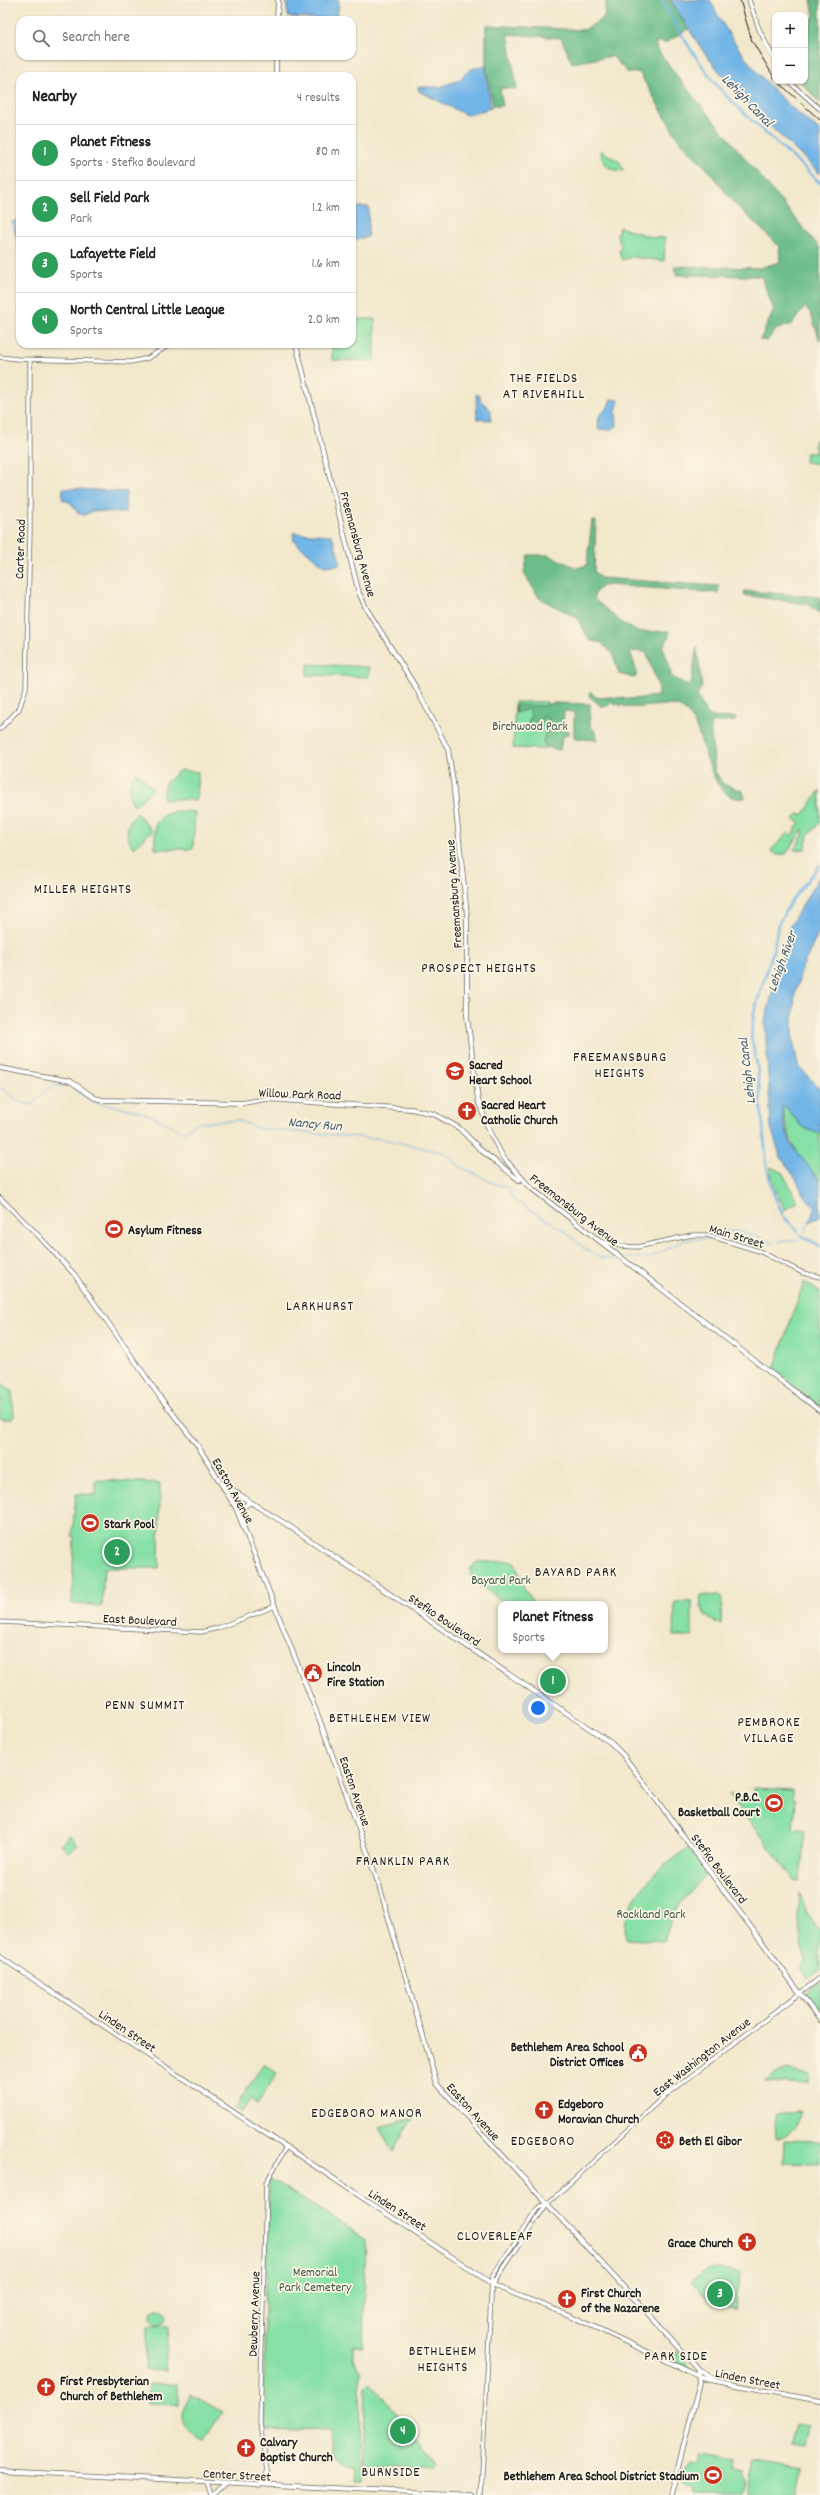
<!DOCTYPE html>
<meta charset="utf-8">
<style>
:root{--surface:#fff;--page:#f6f6f6;--text:#202124;--muted:#757577;--line:#e0e0e0;--accent:#db2777}
body{margin:0;font-family:Dekko,sans-serif;background:var(--page);color:var(--text)}
.controls{position:absolute;right:12px;top:12px;display:grid;overflow:hidden;border-radius:8px;box-shadow:0 1px 3px #0004}
.controls button{width:36px;height:36px;display:grid;place-items:center;padding:0;border:0;border-bottom:1px solid var(--line);background:var(--surface);color:var(--text);font:20px sans-serif}
.you{position:absolute;left:538px;top:1708px;width:14px;height:14px;margin:-10px;border:3px solid #fff;border-radius:50%;background:#1a73e8;box-shadow:0 0 0 6px #1a73e833}
.badge{display:grid;place-items:center;width:26px;height:26px;border-radius:50%;background:var(--accent);color:#fff;font-size:13px;font-weight:700}
.pin{position:absolute;translate:-50% -50%;border:2px solid #fff;box-shadow:0 1px 4px #0006}
.popup{position:absolute;left:498px;top:1601px;width:110px;height:52px;box-sizing:border-box;display:grid;place-content:center;border-radius:8px;background:var(--surface);filter:drop-shadow(0 1px 3px #0005);font-size:13px;white-space:nowrap;color:var(--muted)}
.popup b{font-size:15px;color:var(--text)}
.popup::after{content:'';position:absolute;left:50%;top:100%;margin-left:-8px;border:8px solid transparent;border-top-color:var(--surface)}
.list{margin:0;padding:0;list-style:none}
h2{display:flex;justify-content:space-between;align-items:center;height:52px;margin:0;padding:0 16px;font-size:17px}
h2 small{font-size:13px;font-weight:400;color:var(--muted)}
.list li{display:grid;grid-template-columns:26px 1fr auto;gap:12px;align-items:center;box-sizing:border-box;height:56px;padding:0 16px;border-top:1px solid var(--line)}
.list b{display:block;font-size:15px;white-space:nowrap}
.list p{margin:0;font-size:13px;white-space:nowrap;color:var(--muted)}
.list em{font-size:13px;font-style:normal;color:var(--muted)}
.icon{flex:none;width:22px;height:22px;fill:none;stroke:currentColor;stroke-width:2;stroke-linecap:round;stroke-linejoin:round}
.map{position:relative;flex:none;width:820px;height:2495px;overflow:hidden}
.search{position:absolute;background:var(--surface);box-shadow:0 1px 3px #0004;left:16px;top:16px;width:340px;height:44px;display:flex;align-items:center;gap:10px;box-sizing:border-box;padding:0 14px;border-radius:12px;color:var(--muted);font-size:15px}
.panel{position:absolute;background:var(--surface);box-shadow:0 1px 3px #0004;left:16px;top:72px;width:340px;height:276px;border-radius:12px}
.map>svg:first-child{display:block}
</style>
<div class="map">
<svg width="820" height="2495" viewBox="0 0 820 2495">
<rect width="100%" height="100%" fill="#fcf5e5"/>
<filter id="ink" filterUnits="userSpaceOnUse"><feTurbulence type="fractalNoise" baseFrequency=".025" numOctaves="2"/><feDisplacementMap in="SourceGraphic" scale="8" xChannelSelector="R" yChannelSelector="G"/><feConvolveMatrix kernelMatrix="1 2 1 2 8 2 1 2 1" color-interpolation-filters="sRGB"/></filter>
<filter id="wash" filterUnits="userSpaceOnUse"><feTurbulence type="fractalNoise" baseFrequency=".012" numOctaves="4" result="noise"/><feDisplacementMap in="SourceGraphic" scale="16" xChannelSelector="R" yChannelSelector="G"/><feGaussianBlur stdDeviation="0.9" result="paint"/><feColorMatrix in="noise" values="0 0 0 0 0 0 0 0 0 0 0 0 0 0 0 0 0 1.4 0 .05"/><feComposite in="paint" operator="in"/></filter>
<g filter="url(#wash)">
<rect width="100%" height="100%" fill="#f2e8cc"/>
<!-- green -->
<path fill="#87e0a5" stroke="#527e60" d="M600 150 619 161 624 171C607 170 604 166 600 150Z
M619 227 651 237 665 238 664 261 633 257 622 260 619 252 621 245 617 236Z
M352 319H375V361L332 360V344H352Z
M814 441H820V464L805 462 806 453H816Z
M308 664 369 667V677L307 675Z
M515 702H547L546 749 513 748Z
M180 770 198 772 196 800 163 799 165 783Z
M137 772 153 789 135 806C126 795 127 782 137 772Z
M820 790V823L808 835 805 849 794 850 803 835V829L786 854 777 855 771 850 788 833 791 836 800 822 794 819 798 814 803 815Z
M175 811 195 812 193 849H155V824L164 815Z
M137 813 152 831 134 848C124 837 125 822 137 813Z
M785 1106 802 1127 820 1134V1181C796 1154 789 1143 782 1107Z
M770 1167 782 1172 798 1202 785 1210 775 1189Z
M804 1282 820 1292V1407L774 1369Z
M0 1382 12 1391 14 1416 12 1419H0Z
M96 1480 160 1483 159 1568H104L102 1606 72 1604 74 1537 72 1536 76 1494 96 1495Z
M514 1561 524 1588 534 1604H507L472 1580 470 1569 476 1562Z
M701 1595 722 1596 721 1624C707 1621 698 1610 701 1595Z
M675 1602H692V1636H674Z
M754 1788 792 1790V1799L795 1800 793 1828 805 1830 800 1881 794 1880 729 1794 749 1795V1798L754 1799Z
M69 1835 78 1844 69 1853 60 1844Z
M689 1849 707 1873C685 1899 674 1905 664 1941L626 1939C619 1907 649 1878 671 1861 677 1857 683 1851 689 1849Z
M800 1892 807 1913 820 1932V1970L808 1979 800 1967 805 1962 798 1914Z
M820 1981V2014L805 1994Z
M263 2064 277 2073 258 2104 250 2099 242 2112 235 2108Z
M786 2070 809 2075V2084L765 2082 775 2074Z
M800 2111C799 2128 792 2133 776 2139L775 2113Z
M415 2118 405 2129 393 2152 379 2127Z
M784 2140 820 2141V2164L783 2163Z
M269 2178 366 2239 363 2347 353 2346V2359L360 2372 361 2479H353L354 2465C325 2462 331 2457 332 2431L265 2429 264 2340Z
M717 2268 741 2273 735 2309 712 2305 692 2282 706 2270Z
M150 2317a8 8 0 1 1 16 0a8 8 0 1 1-16 0Z
M147 2326H168L165 2371 145 2370Z
M676 2351 693 2370 668 2358Z
M149 2383 178 2384V2405L148 2404Z
M371 2383 438 2463 435 2466 363 2462 366 2387Z
M191 2394 222 2412 203 2441C178 2427 177 2417 191 2394Z
M795 2424 808 2426 804 2447 791 2445Z
M701 2454 737 2460 735 2470 746 2472 744 2475 747 2486 742 2495H694V2491L684 2485 682 2475 691 2462 699 2463Z
M755 2460 803 2468 798 2495H748Z"/>
<!-- forest -->
<path fill="#6dbe8a" stroke="#446d53" d="M606 0H670L688 29 665 43 656 42V48L684 85 820 248V341L811 314 805 307 792 324 775 330 767 341 760 340 774 310 761 276 677 275 674 266 760 268 780 262 779 246 733 202 710 172 678 139 639 72 628 73 612 56 572 63 561 38 508 34 517 89 500 88 503 106H493L486 65V25L584 30 604 18Z
M811 0H820V103L800 81H805V39L814 15Z
M592 520 596 521 594 571 600 578 719 586 718 593 610 585 602 586 595 593 594 599 622 623 638 632 669 631V637L663 647C666 658 671 665 671 676L687 685 691 683 697 647 702 687 697 695C709 721 708 717 736 718L735 721 710 723 715 771 723 784 743 791 745 798C706 804 707 731 686 711 673 699 646 709 629 707 623 706 617 704 612 702L607 706H601L589 696 590 691 596 697 601 698 609 697 633 699 658 696V686L646 652 630 651 637 673 635 678 619 674 613 654 600 642 590 641 577 618 539 598 524 573 528 555H548L577 568 587 565Z
M744 591 820 597V613L807 604 744 595Z
M552 703 590 704V725L595 732 597 740 574 738V712L564 711 563 723 570 733 562 737 560 750 552 749 543 743 549 719 543 716 541 729H526L531 715 529 709 515 713 516 705 543 706Z"/>
<!-- water -->
<path fill="#72b5e7" stroke="#476882" d="M286 0H339L337 20 291 17 288 16Z
M670 0H710C735 52 774 96 820 131V174L738 95 703 51Z
M485 65 491 108 466 115 419 91 418 87H440L459 80 469 70Z
M352 207H369L368 237 352 240Z
M20 220V242L18 243 12 222Z
M476 394 479 395 481 401 491 410V420L477 419Z
M611 399 619 400 616 411 617 426 610 430 598 429 599 416 608 407Z
M63 488 126 492 125 513 93 511 84 515 78 513 71 503 62 499Z
M293 533 332 535 340 560 339 565 324 566 294 541Z
M820 875V930L802 968 795 995 793 1018V1040L798 1065 820 1090V1134L802 1127 785 1106 782 1107 784 1124 791 1144 820 1181V1217L809 1222 816 1207 804 1196 796 1179 780 1156 771 1127 765 1021 790 926Z"/>
<g fill="none" stroke-linecap="round" stroke-linejoin="round">
<!-- stream -->
<path stroke="#72b5e7" stroke-width="1" d="M0 1088 20 1102 33 1105C40 1096 47 1086 59 1085 73 1083 78 1094 89 1099 104 1106 118 1106 133 1110 151 1114 168 1124 184 1132L195 1123 238 1120 260 1129 383 1139 445 1153 459 1166 493 1183 509 1188 512 1199 565 1231 587 1251 603 1258 620 1260
M805 1232 810 1221
M714 1234C727 1228 746 1233 759 1237 765 1238 768 1243 774 1243
M803 1239V1235
M779 1241H798
M626 1258H650L685 1240 711 1238"/>
<!-- canal -->
<path stroke="#72b5e7" stroke-width="2.5" d="M662 0C676 27 700 66 720 89 751 123 788 151 820 183
M783 1215 773 1192 767 1168 757 1064 751 1037 754 1012 774 947 778 925 791 901 820 865
M785 1218 798 1232
M801 1235 820 1246"/>
</g>
</g>
<g filter="url(#ink)">
<g fill="none" stroke-linecap="round" stroke-linejoin="round">
<defs>
<path id="minor" d="M749 0 759 29 775 61
M788 81 820 109
M0 357 17 359 131 362 148 358 171 344
M0 729 19 709 26 688 30 531V360
M599 1241 620 1246 637 1247 692 1235H707L759 1251 803 1273 820 1277
M0 1622 201 1632 218 1628 275 1606
M493 2284 546 2205 661 2099 820 1978
M207 2482 211 2495
M269 2485 260 2423 266 2183 286 2147
M214 2495 225 2483
M481 2495 492 2277 536 2210 540 2206 546 2205"/>
<path id="major" d="M277 20 278 0
M276 76V56
M296 344 359 593 366 608 415 686 448 749 453 782 467 915V1016L478 1100 490 1133 503 1157 531 1188 820 1411
M0 1068 70 1081 95 1098 103 1100 243 1103 266 1099 411 1109 434 1114 459 1128 482 1151 519 1180
M0 1198 35 1232 74 1274 160 1397 198 1446 236 1508 320 1721 379 1885 437 2084 698 2368 700 2382 671 2495
M224 1484 258 1507
M224 1486 286 1524 611 1743 623 1755 820 2020
M245 1524 242 1508 249 1503
M0 1957 497 2287 569 2315 705 2379 820 2401
M698 2369 715 2381
M0 2471 473 2495
M259 2485 265 2480 267 2473"/>
</defs>
<!-- minor casing -->
<use href="#minor" stroke="#67635a" stroke-width="5"/>
<!-- major casing -->
<use href="#major" stroke="#67635a" stroke-width="5.5"/>
<!-- minor -->
<use href="#minor" stroke="#fff" stroke-width="3.5"/>
<!-- major -->
<use href="#major" stroke="#fff" stroke-width="4"/>
<!-- rail -->
<path stroke="#1c1c1c" stroke-width="1" d="M740 0 752 41 775 79
M777 81 820 120"/>
</g>
</g>
<!-- icons -->
<defs>
<symbol id="school-disc" viewBox="-11 -11 22 22"><circle r="9.5" fill="#c8321e" stroke="#fcf5e5"/><path d="M0-5L7-2L0 1L-7-2ZM-4 1L0 2.5L4 1V4Q0 6-4 4Z" fill="#fff"/></symbol>
<symbol id="church-disc" viewBox="-11 -11 22 22"><circle r="9.5" fill="#c8321e" stroke="#fcf5e5"/><path d="M-1.2-6h2.4v3.5h3.3v2.4h-3.3V6h-2.4V-.1h-3.3v-2.4h3.3Z" fill="#fff"/></symbol>
<symbol id="stadium-disc" viewBox="-11 -11 22 22"><circle r="9.5" fill="#c8321e" stroke="#fcf5e5"/><path d="M0-5a6.5 5 0 1 0 0 10a6.5 5 0 1 0 0-10ZM-3.5-1.8h7v3.6h-7Z" fill="#fff"/></symbol>
<symbol id="civic-disc" viewBox="-11 -11 22 22"><circle r="9.5" fill="#c8321e" stroke="#fcf5e5"/><path d="M-.6-6.5H3V-4.5H.6V-3L4-1V1h2V6H-6V1h2V-1L-.6-3ZM-1.2 2.5V6h2.4V2.5Z" fill="#fff"/></symbol>
<symbol id="synagogue-disc" viewBox="-11 -11 22 22"><circle r="9.5" fill="#c8321e" stroke="#fcf5e5"/><path d="M0-6.5L5.6 3.2H-5.6ZM0 6.5L5.6-3.2H-5.6Z" fill="#fff"/></symbol>
</defs>
<g fill-rule="evenodd">
<use href="#school-disc" x="444" y="1060" width="22" height="22"/>
<use href="#church-disc" x="456" y="1100" width="22" height="22"/>
<use href="#stadium-disc" x="103" y="1218" width="22" height="22"/>
<use href="#stadium-disc" x="79" y="1512" width="22" height="22"/>
<use href="#civic-disc" x="302" y="1662" width="22" height="22"/>
<use href="#stadium-disc" x="763" y="1792" width="22" height="22"/>
<use href="#civic-disc" x="627" y="2042" width="22" height="22"/>
<use href="#church-disc" x="533" y="2099" width="22" height="22"/>
<use href="#synagogue-disc" x="654" y="2129" width="22" height="22"/>
<use href="#church-disc" x="736" y="2231" width="22" height="22"/>
<use href="#church-disc" x="556" y="2288" width="22" height="22"/>
<use href="#church-disc" x="35" y="2376" width="22" height="22"/>
<use href="#church-disc" x="235" y="2437" width="22" height="22"/>
<use href="#stadium-disc" x="702" y="2464" width="22" height="22"/>
</g>
<g text-anchor="middle" stroke-width="3.5" stroke-linejoin="round" paint-order="stroke">
<!-- street labels -->
<g font-size="13" fill="#1c1c1c" stroke="#fcf5e5">
<text transform="translate(359 544) rotate(75)" y="5">Freemansburg Avenue</text>
<text transform="translate(19 549) rotate(-88)" y="5">Carter Road</text>
<text transform="translate(453 894) rotate(-94)" y="5">Freemansburg Avenue</text>
<text transform="translate(300 1093) rotate(2)" y="5">Willow Park Road</text>
<text transform="translate(575 1209) rotate(38)" y="5">Freemansburg Avenue</text>
<text transform="translate(737 1235) rotate(17)" y="5">Main Street</text>
<text transform="translate(234 1490) rotate(61)" y="5">Easton Avenue</text>
<text transform="translate(140 1619) rotate(3)" y="5">East Boulevard</text>
<text transform="translate(445 1619) rotate(34)" y="5">Stefko Boulevard</text>
<text transform="translate(356 1791) rotate(71)" y="5">Easton Avenue</text>
<text transform="translate(720 1868) rotate(53)" y="5">Stefko Boulevard</text>
<text transform="translate(128 2030) rotate(34)" y="5">Linden Street</text>
<text transform="translate(701 2056) rotate(-38)" y="5">East Washington Avenue</text>
<text transform="translate(474 2111) rotate(48)" y="5">Easton Avenue</text>
<text transform="translate(398 2209) rotate(33)" y="5">Linden Street</text>
<text transform="translate(253 2314) rotate(-88)" y="5">Dewberry Avenue</text>
<text transform="translate(748 2378) rotate(11)" y="5">Linden Street</text>
<text transform="translate(237 2474) rotate(3)" y="5">Center Street</text>
</g>
<!-- park labels -->
<g font-size="13" fill="#3c5745" stroke="#fcf5e5">
<text x="530" y="730">Birchwood Park</text>
<text x="501" y="1584">Bayard Park</text>
<text x="651" y="1918">Rockland Park</text>
<text x="315" y="2276">Memorial<tspan x="315" dy="15">Park Cemetery</tspan></text>
</g>
<!-- poi labels -->
<g font-size="13" font-weight="bold" fill="#1c1c1c" stroke="#fcf5e5" text-anchor="start">
<text x="469" y="1069">Sacred<tspan x="469" dy="15">Heart School</tspan></text>
<text x="481" y="1109">Sacred Heart<tspan x="481" dy="15">Catholic Church</tspan></text>
<text x="128" y="1234">Asylum Fitness</text>
<text x="104" y="1528">Stark Pool</text>
<text x="327" y="1671">Lincoln<tspan x="327" dy="15">Fire Station</tspan></text>
<text x="760" y="1801" text-anchor="end">P.B.C.<tspan x="760" dy="15">Basketball Court</tspan></text>
<text x="624" y="2051" text-anchor="end">Bethlehem Area School<tspan x="624" dy="15">District Offices</tspan></text>
<text x="558" y="2108">Edgeboro<tspan x="558" dy="15">Moravian Church</tspan></text>
<text x="679" y="2145">Beth El Gibor</text>
<text x="733" y="2247" text-anchor="end">Grace Church</text>
<text x="581" y="2297">First Church<tspan x="581" dy="15">of the Nazarene</tspan></text>
<text x="60" y="2385">First Presbyterian<tspan x="60" dy="15">Church of Bethlehem</tspan></text>
<text x="260" y="2446">Calvary<tspan x="260" dy="15">Baptist Church</tspan></text>
<text x="699" y="2480" text-anchor="end">Bethlehem Area School District Stadium</text>
</g>
<!-- water labels -->
<g font-size="14" font-style="italic" fill="#3e596d" stroke="#fcf5e5">
<text transform="translate(748 100) rotate(46)" y="5">Lehigh Canal</text>
<text transform="translate(781 961) rotate(-70)" y="5">Lehigh River</text>
<text transform="translate(746 1071) rotate(-97)" y="5">Lehigh Canal</text>
<text transform="translate(315 1123) rotate(5)" y="5">Nancy Run</text>
</g>
<!-- neighbourhood labels -->
<g font-size="14" letter-spacing="1" fill="#1c1c1c" stroke="#fcf5e5">
<text x="544" y="382">THE FIELDS<tspan x="544" dy="16">AT RIVERHILL</tspan></text>
<text x="83" y="893">MILLER HEIGHTS</text>
<text x="479" y="972">PROSPECT HEIGHTS</text>
<text x="620" y="1061">FREEMANSBURG<tspan x="620" dy="16">HEIGHTS</tspan></text>
<text x="320" y="1310">LARKHURST</text>
<text x="576" y="1576">BAYARD PARK</text>
<text x="145" y="1709">PENN SUMMIT</text>
<text x="380" y="1722">BETHLEHEM VIEW</text>
<text x="769" y="1726">PEMBROKE<tspan x="769" dy="16">VILLAGE</tspan></text>
<text x="403" y="1865">FRANKLIN PARK</text>
<text x="367" y="2117">EDGEBORO MANOR</text>
<text x="543" y="2145">EDGEBORO</text>
<text x="495" y="2240">CLOVERLEAF</text>
<text x="443" y="2355">BETHLEHEM<tspan x="443" dy="16">HEIGHTS</tspan></text>
<text x="676" y="2360">PARK SIDE</text>
<text x="391" y="2476">BURNSIDE</text>
</g>
</g>
</svg>
<div class="controls">
<button>+</button>
<button>−</button>
</div>
<div class="you"></div>
<div class="pin badge" style="left:553px;top:1681px;background:#2e9e5b">1</div>
<div class="popup"><b>Planet Fitness</b>Sports</div>
<div class="pin badge" style="left:117px;top:1552px;background:#2e9e5b">2</div>
<div class="pin badge" style="left:720px;top:2294px;background:#2e9e5b">3</div>
<div class="pin badge" style="left:403px;top:2431px;background:#2e9e5b">4</div>
<div class="search"><svg class="icon" aria-label="search" viewBox="0 0 24 24"><circle cx="10" cy="10" r="6"/><path d="M15 15l6 6"/></svg>Search here</div>
<section class="panel">
<h2>Nearby<small>4 results</small></h2>
<ul class="list">
<li><span class="badge" style="background:#2e9e5b">1</span><div><b>Planet Fitness</b><p>Sports · Stefko Boulevard</p></div><em>80 m</em></li>
<li><span class="badge" style="background:#2e9e5b">2</span><div><b>Sell Field Park</b><p>Park</p></div><em>1.2 km</em></li>
<li><span class="badge" style="background:#2e9e5b">3</span><div><b>Lafayette Field</b><p>Sports</p></div><em>1.6 km</em></li>
<li><span class="badge" style="background:#2e9e5b">4</span><div><b>North Central Little League</b><p>Sports</p></div><em>2.0 km</em></li>
</ul>
</section>
</div>
